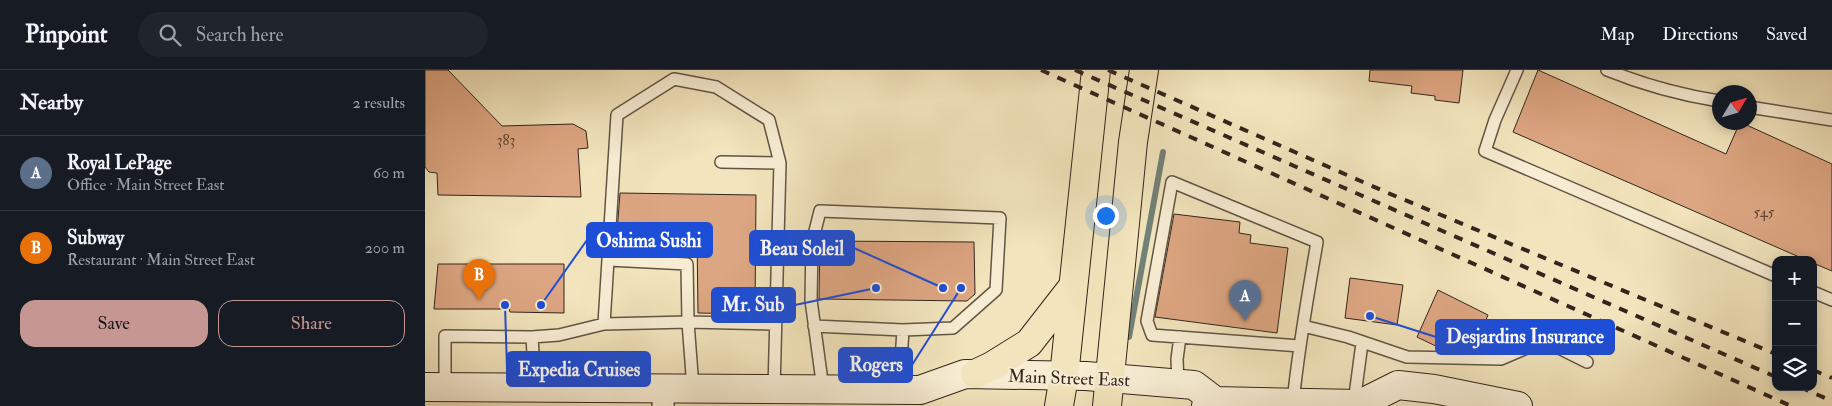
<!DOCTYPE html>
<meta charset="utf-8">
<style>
:root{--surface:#171b24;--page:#20242c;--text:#f1f3f6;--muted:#9ea1a6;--line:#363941;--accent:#c59692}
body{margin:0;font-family:"IM FELL Double Pica",serif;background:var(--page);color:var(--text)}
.controls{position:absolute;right:15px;bottom:15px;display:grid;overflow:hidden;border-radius:10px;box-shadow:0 2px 12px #0003}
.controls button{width:45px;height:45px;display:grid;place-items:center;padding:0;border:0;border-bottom:1px solid var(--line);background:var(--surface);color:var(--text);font:25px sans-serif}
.compass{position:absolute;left:1287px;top:15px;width:45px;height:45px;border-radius:50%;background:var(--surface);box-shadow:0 2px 12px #0003;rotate:52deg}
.you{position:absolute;left:680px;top:145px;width:18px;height:18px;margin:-12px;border:4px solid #fff;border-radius:50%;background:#1a73e8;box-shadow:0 0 0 8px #1a73e833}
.badge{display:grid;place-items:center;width:32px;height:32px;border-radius:50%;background:var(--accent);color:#fff;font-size:16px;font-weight:700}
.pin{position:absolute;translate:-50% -41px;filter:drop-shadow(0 1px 2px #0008)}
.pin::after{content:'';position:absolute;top:26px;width:18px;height:15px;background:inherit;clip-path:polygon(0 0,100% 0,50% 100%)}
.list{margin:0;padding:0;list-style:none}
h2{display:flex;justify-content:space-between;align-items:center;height:65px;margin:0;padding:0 20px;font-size:21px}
h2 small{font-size:16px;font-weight:400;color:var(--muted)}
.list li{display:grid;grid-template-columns:32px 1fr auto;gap:15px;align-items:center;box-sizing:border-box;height:75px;padding:0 20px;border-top:1px solid var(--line)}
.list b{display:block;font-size:19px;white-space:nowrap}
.list p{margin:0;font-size:16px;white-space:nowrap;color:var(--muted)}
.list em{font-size:16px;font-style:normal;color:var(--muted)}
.actions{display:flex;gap:10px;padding:15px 20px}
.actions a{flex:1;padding:11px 0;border:1px solid var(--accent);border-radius:15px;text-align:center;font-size:18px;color:var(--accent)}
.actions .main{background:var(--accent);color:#111}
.icon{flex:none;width:28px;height:28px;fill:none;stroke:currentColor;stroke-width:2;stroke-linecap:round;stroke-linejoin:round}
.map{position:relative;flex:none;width:1407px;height:336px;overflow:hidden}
header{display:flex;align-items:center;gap:30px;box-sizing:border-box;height:70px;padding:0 25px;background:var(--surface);border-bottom:1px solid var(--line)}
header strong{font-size:24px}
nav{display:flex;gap:28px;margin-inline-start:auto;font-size:18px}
.search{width:350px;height:45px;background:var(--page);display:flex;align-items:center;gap:12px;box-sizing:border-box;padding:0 18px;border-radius:28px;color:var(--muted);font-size:19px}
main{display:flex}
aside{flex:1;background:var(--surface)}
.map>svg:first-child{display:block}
</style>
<header>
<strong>Pinpoint</strong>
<div class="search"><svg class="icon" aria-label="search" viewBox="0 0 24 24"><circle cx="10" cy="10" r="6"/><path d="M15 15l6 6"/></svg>Search here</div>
<nav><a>Map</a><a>Directions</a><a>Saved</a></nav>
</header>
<main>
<aside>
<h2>Nearby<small>2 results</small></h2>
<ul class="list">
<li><span class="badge" style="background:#5c6f8a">A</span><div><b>Royal LePage</b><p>Office · Main Street East</p></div><em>60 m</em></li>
<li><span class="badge" style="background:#e8710a">B</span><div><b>Subway</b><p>Restaurant · Main Street East</p></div><em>200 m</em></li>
</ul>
<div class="actions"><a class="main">Save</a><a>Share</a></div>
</aside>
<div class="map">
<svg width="1407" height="336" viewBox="0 0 1407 336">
<rect width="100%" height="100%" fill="#f2e4bc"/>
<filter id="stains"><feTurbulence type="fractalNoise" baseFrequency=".004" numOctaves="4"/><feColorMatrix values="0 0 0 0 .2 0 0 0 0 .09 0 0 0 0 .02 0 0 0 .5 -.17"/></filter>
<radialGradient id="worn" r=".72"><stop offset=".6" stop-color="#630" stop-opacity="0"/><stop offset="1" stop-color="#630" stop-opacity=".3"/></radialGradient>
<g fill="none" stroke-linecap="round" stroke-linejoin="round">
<!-- stream -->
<path stroke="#728178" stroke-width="6" d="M704 267 738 82"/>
</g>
<!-- building -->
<path fill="#dda682" stroke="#32251d" d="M0 0H23L77 56 148 54 161 61 163 78 153 79 156 127 13 125 12 103 4 102 0 97Z
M945 0H1038L1034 33 1010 30V26L986 23 987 16 944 11Z
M1113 0 1301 84 1315 52 1407 94V201L1388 193V190H1381L1088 62Z
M195 123 331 125 330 244 273 243 272 165 192 163Z
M749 144 815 152 814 163 826 165 825 173 863 178 852 263 730 247Z
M395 171 549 172 550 224 542 231 394 229Z
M13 194H139V243L85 242 84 239H9Z
M925 208 978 215 972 255 920 248Z
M1013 220 1063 245 1050 276 1031 267 1025 280H1019L992 267Z"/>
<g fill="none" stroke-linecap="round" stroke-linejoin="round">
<defs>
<path id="lane" d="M1092 0 1070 50 1060 81 1351 206
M1182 0C1219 15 1256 25 1294 31
M1324 37 1407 50
M296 92 355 93 349 319
M184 190 262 194 263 252 268 318
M1388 222 1407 230
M179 254 263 252 350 254
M389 256 478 260
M878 256 923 267 982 287 1076 289 1116 272H1122L1162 292
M107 267 110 316
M753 314 752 289 755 267
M20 316V266L107 267 134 265 179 254 192 45 249 9 291 17 344 50 355 93
M398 319 386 230 387 173 395 141 575 148 571 220 528 258 478 260 474 320
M868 333C873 279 883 225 892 172L747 112 722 251 727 265 875 276
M929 333 937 273"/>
<path id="street" d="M238 336 239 318"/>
<path id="secondary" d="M0 317 495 320 540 304 661 306 769 315 790 331
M935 334 973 315 1009 319 1093 336
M781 336 790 331 935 334 941 336"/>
<path id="primary" d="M550 304 567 296 604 273 646 219
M634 336 639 306 671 0
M682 336 708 72 719 0"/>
</defs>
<!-- lane casing -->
<use href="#lane" stroke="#625545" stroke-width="14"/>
<!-- street casing -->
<use href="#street" stroke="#625545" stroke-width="24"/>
<!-- secondary casing -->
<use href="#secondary" stroke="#32251d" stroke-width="30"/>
<!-- primary casing -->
<use href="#primary" stroke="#32251d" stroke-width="30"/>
<!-- lane -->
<use href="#lane" stroke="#f7edd3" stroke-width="11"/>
<!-- street -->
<use href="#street" stroke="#f7edd3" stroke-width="21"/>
<!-- secondary -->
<use href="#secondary" stroke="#f7edd3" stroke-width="28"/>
<!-- primary -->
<use href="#primary" stroke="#f2e4bc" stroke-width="28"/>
<!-- rail -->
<path stroke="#32251d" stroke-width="4" stroke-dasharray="9 9" stroke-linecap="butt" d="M616 0 1366 336
M650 0 1351 307
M683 0 963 123 1351 284
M1388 300 1407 308
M1375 317 1407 331"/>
</g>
<g text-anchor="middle" stroke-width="4" stroke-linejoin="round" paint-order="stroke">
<!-- number labels -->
<g font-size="15" fill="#5d4536">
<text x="81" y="75">383</text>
<text x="1339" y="147">545</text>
</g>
<!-- street labels -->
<g font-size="18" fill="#32251d" stroke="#f7edd3">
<text transform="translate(644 308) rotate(2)" y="6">Main Street East</text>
</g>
</g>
<!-- callouts -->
<path fill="none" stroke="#1d4ed8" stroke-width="2" d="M116 235L162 170M518 218L429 178M451 218L370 235M945 246L1011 267M536 218L487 295M80 235L82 299"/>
<g fill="#1d4ed8" stroke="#f7edd3" stroke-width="2">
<circle cx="116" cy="235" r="5"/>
<circle cx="518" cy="218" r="5"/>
<circle cx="451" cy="218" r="5"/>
<circle cx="945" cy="246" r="5"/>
<circle cx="536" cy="218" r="5"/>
<circle cx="80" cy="235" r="5"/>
</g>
<g fill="#1d4ed8" stroke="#1d4ed8" stroke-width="2">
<rect x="162" y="153" width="125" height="34" rx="5"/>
<rect x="325" y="161" width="104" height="34" rx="5"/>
<rect x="287" y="218" width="83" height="34" rx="5"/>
<rect x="1011" y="250" width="178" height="34" rx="5"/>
<rect x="414" y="278" width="73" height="34" rx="5"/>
<rect x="82" y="282" width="143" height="34" rx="5"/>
</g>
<g font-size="19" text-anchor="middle" font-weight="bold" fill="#fff">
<text x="224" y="177">Oshima Sushi</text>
<text x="377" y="185">Beau Soleil</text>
<text x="328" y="241">Mr. Sub</text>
<text x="1100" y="273">Desjardins Insurance</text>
<text x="451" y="301">Rogers</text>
<text x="154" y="306">Expedia Cruises</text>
</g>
<rect width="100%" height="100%" filter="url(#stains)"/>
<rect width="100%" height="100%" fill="url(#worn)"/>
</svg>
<div class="controls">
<button>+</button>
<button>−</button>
<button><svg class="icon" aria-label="layers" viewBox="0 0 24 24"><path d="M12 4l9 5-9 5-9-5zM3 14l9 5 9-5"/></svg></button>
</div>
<svg class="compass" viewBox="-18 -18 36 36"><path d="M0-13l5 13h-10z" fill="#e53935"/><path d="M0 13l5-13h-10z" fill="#9ea1a6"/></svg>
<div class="you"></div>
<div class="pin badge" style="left:820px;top:251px;background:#5c6f8a">A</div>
<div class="pin badge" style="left:54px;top:230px;background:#e8710a">B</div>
</div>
</main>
